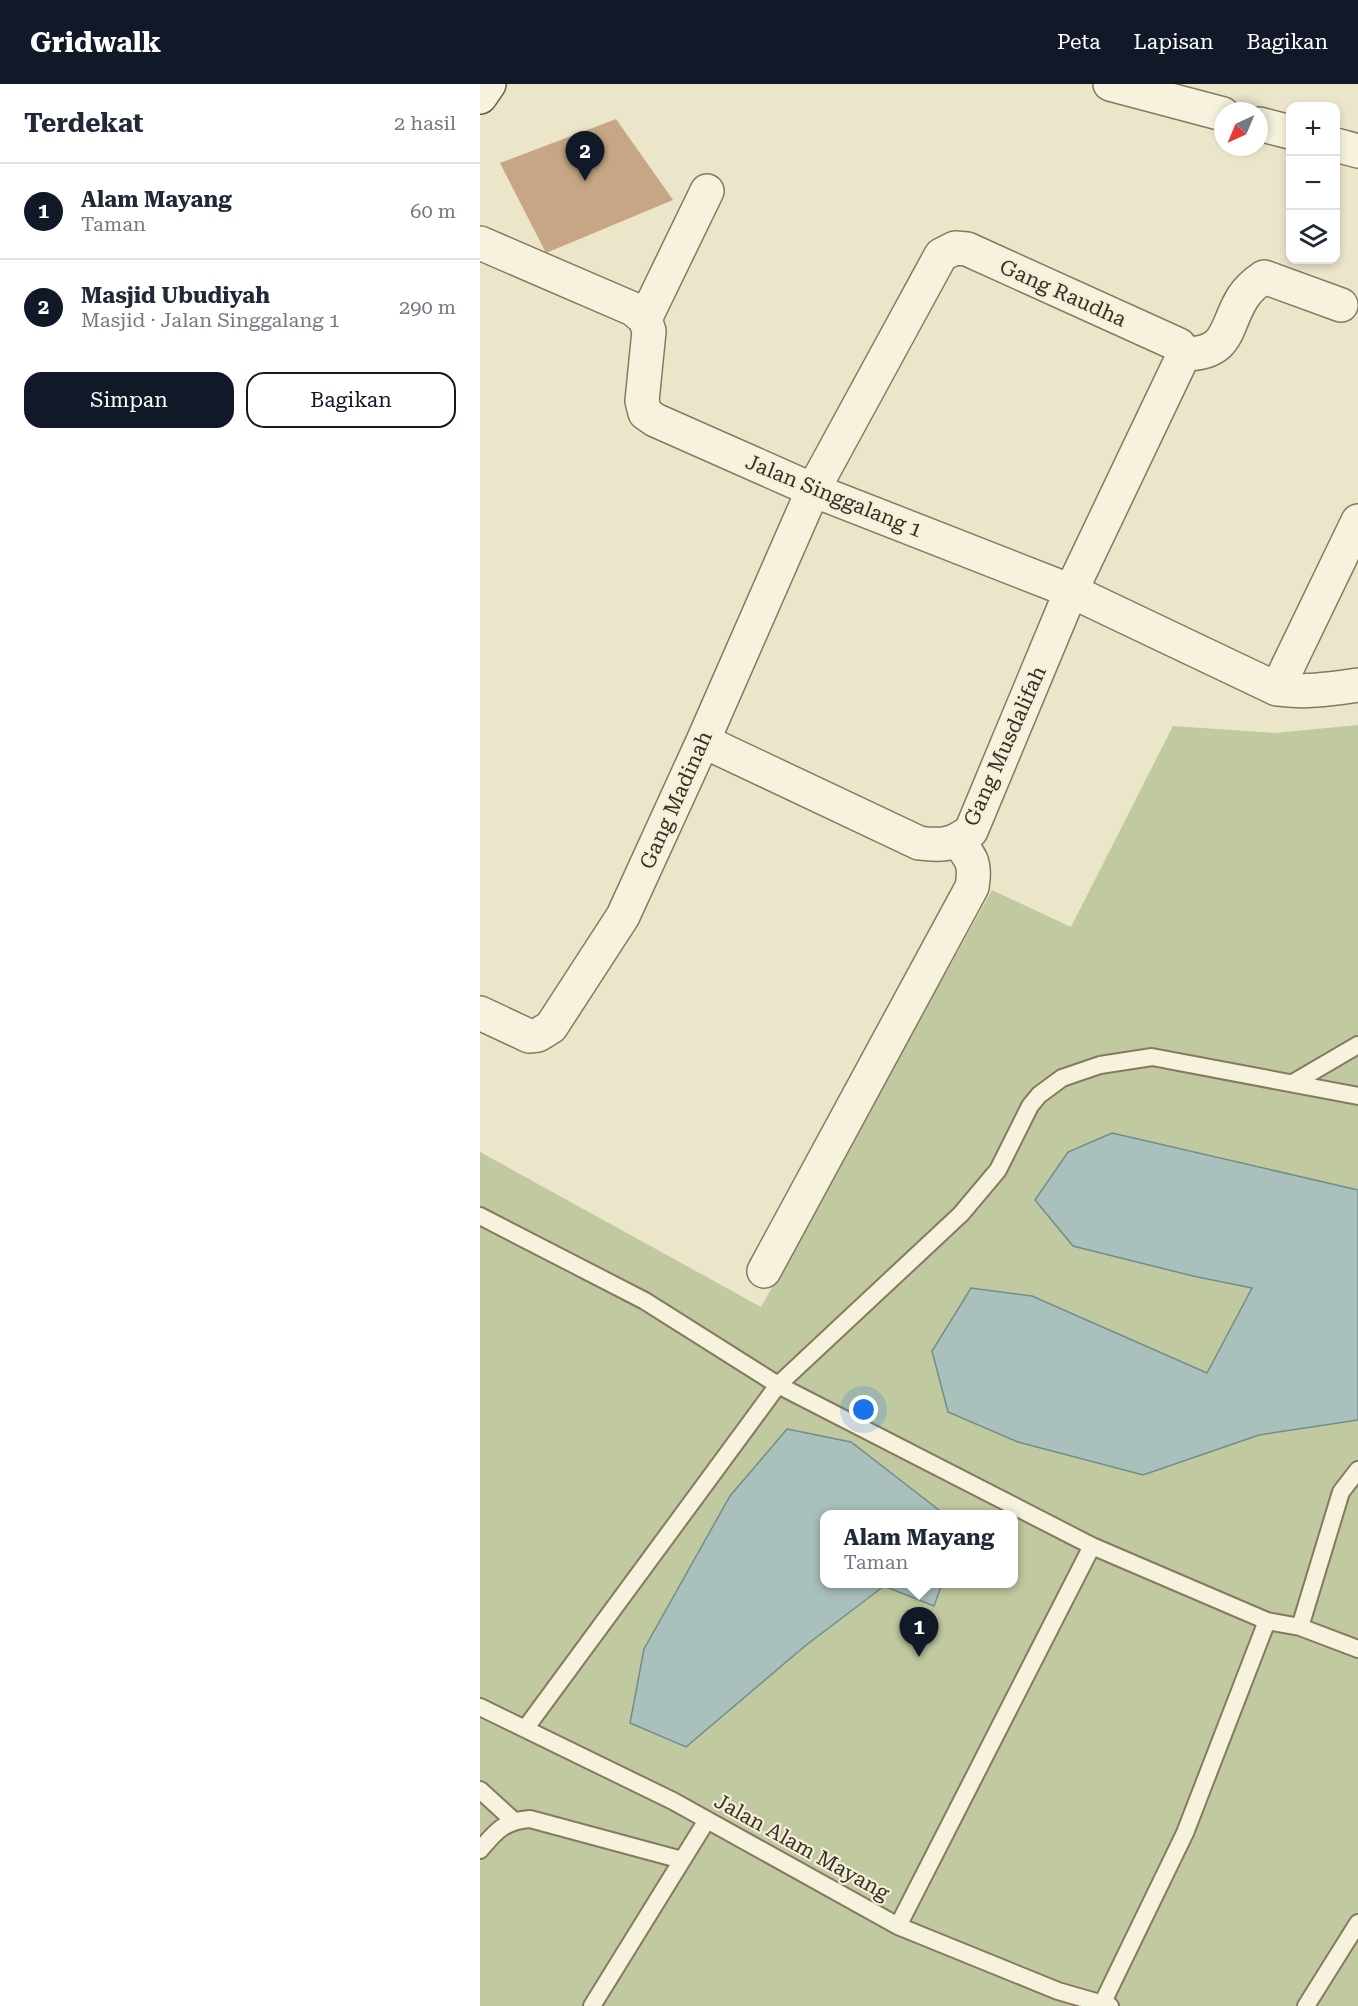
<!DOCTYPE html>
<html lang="id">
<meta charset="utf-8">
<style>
:root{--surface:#fff;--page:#f6f6f7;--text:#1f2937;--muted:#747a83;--line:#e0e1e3;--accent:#111827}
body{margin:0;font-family:"Roboto Serif",serif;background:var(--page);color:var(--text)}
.controls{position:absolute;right:18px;top:18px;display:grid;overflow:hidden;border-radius:12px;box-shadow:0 3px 9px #0003}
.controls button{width:54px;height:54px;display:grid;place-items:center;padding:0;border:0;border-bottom:2px solid var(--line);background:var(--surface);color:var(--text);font:30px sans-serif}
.compass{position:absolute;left:734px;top:18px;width:54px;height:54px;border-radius:50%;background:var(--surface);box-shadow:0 3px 9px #0003;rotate:224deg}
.you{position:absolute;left:384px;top:1326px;width:21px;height:21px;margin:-15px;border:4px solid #fff;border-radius:50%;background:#1a73e8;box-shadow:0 0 0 9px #1a73e833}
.badge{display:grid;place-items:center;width:39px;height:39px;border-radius:50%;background:var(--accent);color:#fff;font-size:20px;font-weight:700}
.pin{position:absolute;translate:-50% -50px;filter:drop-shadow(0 2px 3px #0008)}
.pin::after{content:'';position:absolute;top:32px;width:21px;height:18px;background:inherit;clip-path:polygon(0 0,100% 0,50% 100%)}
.popup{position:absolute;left:340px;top:1426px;width:198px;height:78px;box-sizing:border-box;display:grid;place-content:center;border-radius:12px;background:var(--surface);filter:drop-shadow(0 2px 4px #0005);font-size:20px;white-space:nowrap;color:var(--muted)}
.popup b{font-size:22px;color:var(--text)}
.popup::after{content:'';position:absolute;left:50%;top:100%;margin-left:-12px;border:12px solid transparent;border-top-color:var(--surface)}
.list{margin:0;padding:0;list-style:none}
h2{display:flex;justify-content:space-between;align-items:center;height:78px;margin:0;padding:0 24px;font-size:26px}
h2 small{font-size:20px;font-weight:400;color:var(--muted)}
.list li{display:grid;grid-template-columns:39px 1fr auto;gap:18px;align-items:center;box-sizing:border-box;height:96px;padding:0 24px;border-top:2px solid var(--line)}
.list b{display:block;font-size:22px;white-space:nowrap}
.list p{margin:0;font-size:20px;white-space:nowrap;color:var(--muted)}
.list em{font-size:20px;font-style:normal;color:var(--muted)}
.actions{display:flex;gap:12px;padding:18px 24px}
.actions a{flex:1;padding:14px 0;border:2px solid var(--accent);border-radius:18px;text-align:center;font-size:21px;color:var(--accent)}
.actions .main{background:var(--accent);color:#fff}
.icon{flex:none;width:33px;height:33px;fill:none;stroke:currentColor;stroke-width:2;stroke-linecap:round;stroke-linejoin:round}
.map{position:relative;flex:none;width:878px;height:1922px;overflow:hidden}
header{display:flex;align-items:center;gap:36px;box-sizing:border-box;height:84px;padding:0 30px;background:var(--accent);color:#fff}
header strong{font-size:28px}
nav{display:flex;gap:33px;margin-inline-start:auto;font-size:21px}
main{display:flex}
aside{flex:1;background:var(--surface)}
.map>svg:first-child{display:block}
</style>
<header>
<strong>Gridwalk</strong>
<nav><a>Peta</a><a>Lapisan</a><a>Bagikan</a></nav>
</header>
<main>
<aside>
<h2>Terdekat<small>2 hasil</small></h2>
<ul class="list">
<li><span class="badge">1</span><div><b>Alam Mayang</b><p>Taman</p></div><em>60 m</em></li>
<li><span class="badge">2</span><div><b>Masjid Ubudiyah</b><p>Masjid · Jalan Singgalang 1</p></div><em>290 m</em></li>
</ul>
<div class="actions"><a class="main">Simpan</a><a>Bagikan</a></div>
</aside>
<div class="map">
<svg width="878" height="1922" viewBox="0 0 878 1922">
<rect width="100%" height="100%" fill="#ebe5ca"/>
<!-- green -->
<path fill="#c0c99f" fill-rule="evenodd" d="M878 641V1922H0V1068L281 1223 512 806 591 843 693 642 795 649ZM344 1430H534V1500H344Z"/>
<!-- water -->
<path fill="#aac0bc" stroke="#718e8a" stroke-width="1.5" d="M632 1049 878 1106V1336L779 1351 663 1391 538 1358 468 1328 452 1267 491 1204 552 1212 727 1289 772 1204 713 1192 593 1162 555 1116 588 1068Z
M307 1345 371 1358 464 1430H344V1500H462L454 1522 404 1502 325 1562 206 1663 150 1639 164 1565 250 1412Z"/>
<!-- building -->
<path fill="#c6a684" d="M136 35 193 116 66 169 20 79Z"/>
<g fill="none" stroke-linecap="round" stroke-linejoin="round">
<defs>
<path id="lane" d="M813 999 878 961
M0 1132 165 1217 298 1301 612 1462 787 1537 820 1543 878 1565
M820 1543 861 1408 878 1386
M0 1623 193 1717 418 1842 578 1907 630 1922
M45 1645 298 1301 481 1130 518 1086 550 1022 559 1011 582 994 620 981 672 973 878 1012
M0 1706 34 1737
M0 1766C16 1747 24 1737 50 1735L202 1776
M418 1842 612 1462
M622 1920 705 1749 787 1537
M112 1922 227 1736
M826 1922 878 1839"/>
<path id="street" d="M630 0 743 30
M779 40 810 48
M856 61 878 67
M0 159 153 225 165 235 169 247 162 317 165 329 175 336 333 406 591 507 797 605C825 609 850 605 878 601
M165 235 227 107
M704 270C751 270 744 243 763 213 769 204 775 199 784 193L861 221
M797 605 878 437
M223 657 439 759C463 762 472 761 491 747L591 507 704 270
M0 929 49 952 58 951 71 943 143 832 223 657 333 406 461 171 475 164 487 165 699 261 704 270
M284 1187 492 803C496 780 492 775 478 757"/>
<path id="secondary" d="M0 13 9 0"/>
</defs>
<!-- lane casing -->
<use href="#lane" stroke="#877960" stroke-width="20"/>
<!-- street casing -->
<use href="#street" stroke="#877960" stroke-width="36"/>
<!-- secondary casing -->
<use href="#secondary" stroke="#695a43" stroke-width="36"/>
<!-- lane -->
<use href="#lane" stroke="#f7f2dd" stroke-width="16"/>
<!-- street -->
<use href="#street" stroke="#f7f2dd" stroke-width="33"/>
<!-- secondary -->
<use href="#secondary" stroke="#f7f2dd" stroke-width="33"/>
</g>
<g text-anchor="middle" stroke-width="4.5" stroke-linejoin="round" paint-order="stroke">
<!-- street labels -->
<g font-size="21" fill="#392f22" stroke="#f3efd9">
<text transform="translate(583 209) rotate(24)" y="7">Gang Raudha</text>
<text transform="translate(354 412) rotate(22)" y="7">Jalan Singgalang 1</text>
<text transform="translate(525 662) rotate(-66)" y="7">Gang Musdalifah</text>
<text transform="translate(196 716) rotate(-66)" y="7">Gang Madinah</text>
<text transform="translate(322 1763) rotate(29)" y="7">Jalan Alam Mayang</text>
</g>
</g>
</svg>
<div class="controls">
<button>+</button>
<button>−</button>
<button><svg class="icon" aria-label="layers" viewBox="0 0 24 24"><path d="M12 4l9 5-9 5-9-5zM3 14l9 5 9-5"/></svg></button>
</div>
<svg class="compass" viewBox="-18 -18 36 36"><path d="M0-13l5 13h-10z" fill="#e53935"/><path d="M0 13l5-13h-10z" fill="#747a83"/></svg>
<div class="you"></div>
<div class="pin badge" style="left:439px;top:1573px">1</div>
<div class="popup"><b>Alam Mayang</b>Taman</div>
<div class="pin badge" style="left:105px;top:97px">2</div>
</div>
</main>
